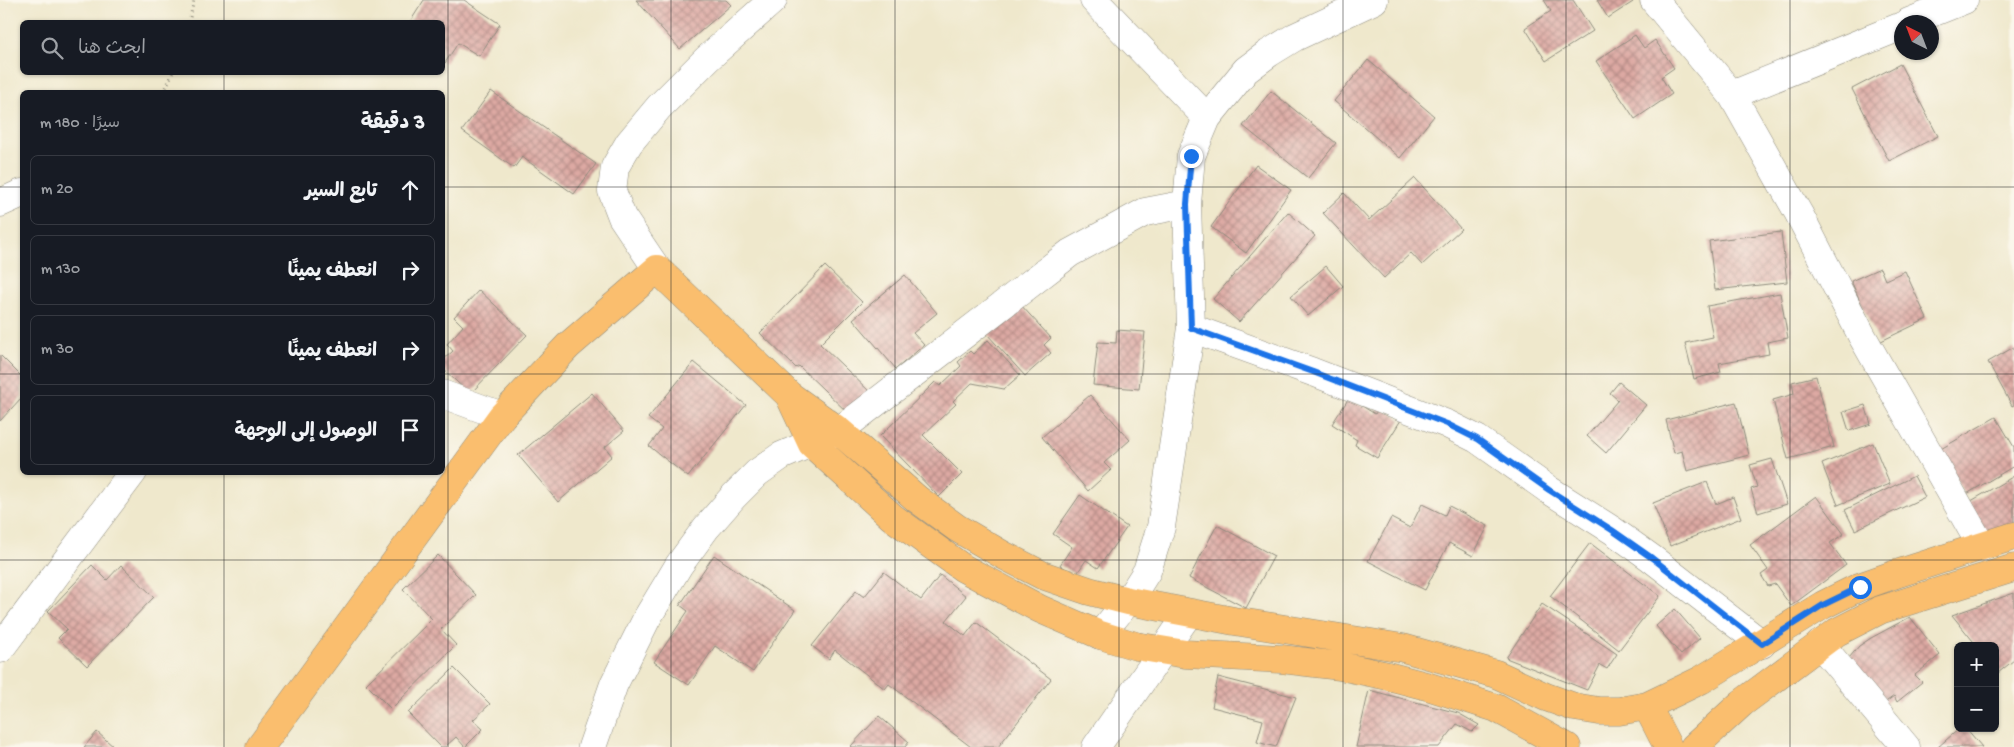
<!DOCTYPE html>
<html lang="ar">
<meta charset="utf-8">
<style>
:root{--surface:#171b24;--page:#242831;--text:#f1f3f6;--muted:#9ea1a6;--line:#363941}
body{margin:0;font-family:"Gochi Hand","Playpen Sans Arabic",sans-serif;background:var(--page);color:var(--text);direction:rtl}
.controls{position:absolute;right:15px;bottom:15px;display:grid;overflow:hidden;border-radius:8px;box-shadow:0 1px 4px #0004}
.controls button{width:45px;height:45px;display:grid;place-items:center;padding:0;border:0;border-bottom:1px solid var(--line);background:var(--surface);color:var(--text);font:25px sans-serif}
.compass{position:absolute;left:1894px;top:15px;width:45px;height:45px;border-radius:50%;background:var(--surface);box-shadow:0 1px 4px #0004;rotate:318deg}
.stop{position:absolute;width:15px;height:15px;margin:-11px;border:4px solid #1a73e8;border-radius:50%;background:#fff}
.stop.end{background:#1a73e8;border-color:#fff;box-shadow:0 1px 5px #0008}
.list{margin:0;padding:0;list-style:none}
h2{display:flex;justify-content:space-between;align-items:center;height:65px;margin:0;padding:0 20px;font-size:21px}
h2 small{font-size:16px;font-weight:400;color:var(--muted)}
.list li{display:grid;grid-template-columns:32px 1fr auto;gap:15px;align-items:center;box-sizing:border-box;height:70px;margin:0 10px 10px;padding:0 10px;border:1px solid var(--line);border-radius:8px}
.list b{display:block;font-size:19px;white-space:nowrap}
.list em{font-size:16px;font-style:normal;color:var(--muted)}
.icon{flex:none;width:28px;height:28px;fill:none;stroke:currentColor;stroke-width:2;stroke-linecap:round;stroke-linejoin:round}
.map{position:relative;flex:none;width:2014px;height:747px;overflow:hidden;direction:ltr}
.search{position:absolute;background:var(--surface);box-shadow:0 1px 4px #0004;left:20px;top:20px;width:425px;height:55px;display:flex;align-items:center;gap:12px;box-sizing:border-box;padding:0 18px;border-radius:8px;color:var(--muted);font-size:19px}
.panel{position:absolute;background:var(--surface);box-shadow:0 1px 4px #0004;left:20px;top:90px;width:425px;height:385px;border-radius:8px;direction:rtl}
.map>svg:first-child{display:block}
</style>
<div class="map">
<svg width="2014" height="747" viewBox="0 0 2014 747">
<defs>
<pattern id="building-cross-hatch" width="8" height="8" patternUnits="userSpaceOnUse" patternTransform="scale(1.25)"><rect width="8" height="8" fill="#dda9a3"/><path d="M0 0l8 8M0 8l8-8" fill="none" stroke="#b38a85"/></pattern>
</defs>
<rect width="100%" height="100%" fill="#fbf7ec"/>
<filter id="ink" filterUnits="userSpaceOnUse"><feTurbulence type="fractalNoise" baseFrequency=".02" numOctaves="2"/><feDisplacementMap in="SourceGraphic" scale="10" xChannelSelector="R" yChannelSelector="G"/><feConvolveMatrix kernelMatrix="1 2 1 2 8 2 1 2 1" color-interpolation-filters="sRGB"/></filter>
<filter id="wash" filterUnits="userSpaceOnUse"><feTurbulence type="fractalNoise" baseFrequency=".0096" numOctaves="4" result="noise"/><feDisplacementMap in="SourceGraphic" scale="20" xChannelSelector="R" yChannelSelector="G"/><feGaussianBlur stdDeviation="1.12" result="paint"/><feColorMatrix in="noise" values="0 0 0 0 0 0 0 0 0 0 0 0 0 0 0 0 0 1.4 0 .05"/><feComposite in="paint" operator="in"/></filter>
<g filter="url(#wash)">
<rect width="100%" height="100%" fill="#efe8cc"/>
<g id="blocks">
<!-- building -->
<path fill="url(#building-cross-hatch)" d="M424 0H464L500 24 479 56 458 43 445 63 442 61V22H410Z
M636 0H726L731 5 680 49Z
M1544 0H1573L1593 31 1546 61 1525 28 1551 11Z
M1597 0H1632L1633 2 1608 18Z
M1635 35 1644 48 1655 40 1674 68 1661 77 1672 94 1635 119 1596 61Z
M1368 60 1434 116 1400 158 1334 101Z
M1900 64 1938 136 1889 161 1852 89Z
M491 91 596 164 574 194 522 157 514 168 462 131Z
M1271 91 1336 143 1308 178 1243 126Z
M1256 165 1291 190 1246 253 1211 227Z
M1415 178 1461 229 1422 265 1411 253 1384 278 1323 213 1344 193 1369 220Z
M1288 212 1315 236 1239 322 1213 299Z
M1781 232 1787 282 1715 290 1709 241Z
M825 266 862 302 820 344 870 392 849 414 799 366 796 368 760 333Z
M1326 266 1343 286 1308 316 1291 296Z
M1880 268 1885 280 1905 271 1927 319 1879 342 1851 281Z
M905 275 937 313 913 333 924 345 896 369 853 319Z
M479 290 527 335 470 394 442 368V361L453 351 447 344 463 326 454 317Z
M1780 293 1788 338 1767 342 1769 354 1719 363 1721 372 1694 379 1685 343 1713 337 1707 306Z
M1020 304 1051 338 1044 345 1051 353 1025 376 987 334Z
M1117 330 1145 332 1139 389 1093 385 1098 342 1116 343Z
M988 340 1020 375 1004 389 972 383 953 401 956 404 923 435 962 474 939 497 880 436 935 382 940 386 961 366 958 362 970 351 973 354Z
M2014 347V405L2012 406 1988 362Z
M0 355 22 377V397L0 421Z
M694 362 746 405 688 477 649 446 662 429 648 418Z
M1816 376 1834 447 1788 459 1773 400 1794 394 1792 382Z
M1619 382 1646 405 1606 453 1587 436 1618 400 1610 393Z
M592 393 624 431 605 447 612 456 558 502 518 455Z
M1090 395 1130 440 1104 463 1111 470 1088 491 1042 437Z
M1349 398 1375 414 1380 406 1401 420 1377 458 1355 445 1357 440 1332 424Z
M1736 402 1749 455 1687 471 1682 451 1674 453 1666 420Z
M1865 405 1871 424 1849 431 1843 412Z
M1996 417 2014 447V466L1965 495 1939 450Z
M1873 443 1890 484 1838 505 1822 464Z
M1772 459 1787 504 1758 513 1751 489 1757 487 1750 465Z
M1914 476 1925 497 1855 530 1845 510Z
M2014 476V526L1985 537 1966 504Z
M1707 482 1716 504 1733 497 1741 518 1670 546 1653 503Z
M1080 495 1127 527 1098 568 1086 560 1076 575 1060 565 1072 547 1053 534Z
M1816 496 1844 534 1830 543 1846 565 1791 606 1775 584 1768 586 1761 575 1768 570 1750 545Z
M1422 504 1445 515 1449 506 1488 526 1473 556 1449 543 1425 590 1368 561 1391 518 1410 528Z
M1217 525 1274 556 1246 608 1189 578Z
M1590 543 1660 596 1619 650 1550 596Z
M438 555 476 595 441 629 456 645 391 709 366 684 432 619 403 589Z
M714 555 795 610 753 672 715 646 689 685 654 662 688 611 680 605Z
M92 565 107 580 121 565 154 597 87 666 58 638 67 629 48 611Z
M884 572 921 600 940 575 966 596 946 621 965 636 976 622 1051 679 998 747H971L889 684 885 689 835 650 829 659 812 646 856 591 864 597Z
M2014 593V660L1998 673 1995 669V646H1977L1952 615Z
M1542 604 1617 654 1607 669 1600 665 1587 690 1506 658Z
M1675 609 1700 638 1681 655 1656 626Z
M1910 617 1940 655 1915 675 1922 682 1897 702 1894 696 1883 704 1849 658 1859 646 1871 638Z
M454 668 490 704 473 720 483 729 465 747 456 737 445 747H441L408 713Z
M1218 677 1296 697 1276 747 1257 742 1263 720 1212 707Z
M1369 690 1458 713 1479 725 1472 732 1457 724 1439 747H1356Z
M879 716 909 742 905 747H850Z
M1960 728H1966L1982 747H1938Z
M97 732 114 747H84Z"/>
</g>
</g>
<g filter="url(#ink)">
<use href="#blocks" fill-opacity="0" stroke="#8d8a7c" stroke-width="1"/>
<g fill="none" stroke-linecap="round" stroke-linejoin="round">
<defs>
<path id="minor" d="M1094 0 1207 118
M1654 0 1732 95 1799 214 1862 336 1982 547
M1909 22 1964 0
M1732 95 1902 26
M0 203 22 193
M657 269 622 217 612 191 615 167 629 143 659 107 707 59 773 0
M1191 328 1313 372 1447 424 1477 439 1549 490 1612 530 1651 558 1762 644
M442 394 502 416
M1100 635 1128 601 1147 571 1161 527 1191 328 1187 204 1191 156 1207 118 1246 70 1269 53 1295 37 1374 0
M1820 644 1906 747
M0 649 133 472
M592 747 614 684 647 618 679 565 706 528 734 496 757 473 781 456 839 431 1070 253 1145 212 1187 204
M1096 747 1189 613"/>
<path id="major" d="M790 397 812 444 892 517 963 568 1040 609 1100 635 1136 646 1185 654 1281 659 1340 666 1388 676 1430 687 1496 708 1567 747
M1647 706 1668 747
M260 747 502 416 568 346 657 269 789 395 839 431 917 499 957 528 1003 555 1042 575 1089 591 1128 601 1234 621 1403 648 1496 674 1546 697 1574 707 1599 711H1619L1647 706 1701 680 1823 605 1859 587 1896 574 2014 536
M1694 747 1742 703 1837 632 1880 610 2014 568"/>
</defs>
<!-- minor casing -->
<use href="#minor" stroke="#8d8a7c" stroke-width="29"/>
<!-- major casing -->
<use href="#major" stroke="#8d8a7c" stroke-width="29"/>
<!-- path -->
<path stroke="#8d8a7c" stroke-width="3" stroke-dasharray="1 4" stroke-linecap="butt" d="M189 22 194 0
M164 92 173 72"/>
<!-- minor -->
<use href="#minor" stroke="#fff" stroke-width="28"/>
<!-- major -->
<use href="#major" stroke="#fabe6e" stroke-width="28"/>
</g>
</g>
<g fill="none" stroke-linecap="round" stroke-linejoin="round" filter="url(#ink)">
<!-- route -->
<path stroke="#1a73e8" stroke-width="6" d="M1191 156 1187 204 1191 328 1313 372 1447 424 1477 439 1549 490 1612 530 1652 558 1762 644 1823 605 1860 587"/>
</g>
<!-- grid -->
<path fill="none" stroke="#2b2b2b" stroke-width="1" stroke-opacity="0.55" d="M224 0V22M448 0V747M671 0V747M895 0V747M1119 0V747M1343 0V747M1566 0V747M1790 0V747M224 72V92M0 187H22M442 187H2014M0 374H22M442 374H2014M224 472V747M0 560H2014"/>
</svg>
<div class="controls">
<button>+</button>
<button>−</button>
</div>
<svg class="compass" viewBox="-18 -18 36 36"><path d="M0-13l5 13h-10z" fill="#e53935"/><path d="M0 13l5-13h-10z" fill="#9ea1a6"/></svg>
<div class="stop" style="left:1860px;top:587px"></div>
<div class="stop end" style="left:1191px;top:156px"></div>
<div class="search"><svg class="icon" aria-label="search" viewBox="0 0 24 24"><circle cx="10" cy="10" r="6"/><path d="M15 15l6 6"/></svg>ابحث هنا</div>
<section class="panel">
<h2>3 دقيقة<small>سيرًا · 180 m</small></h2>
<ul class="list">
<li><svg class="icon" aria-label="ahead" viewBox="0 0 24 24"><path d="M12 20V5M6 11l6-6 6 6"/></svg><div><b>تابع السير</b></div><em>20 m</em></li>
<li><svg class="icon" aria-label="right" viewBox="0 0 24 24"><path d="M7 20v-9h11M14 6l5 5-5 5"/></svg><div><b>انعطف يمينًا</b></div><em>130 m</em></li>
<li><svg class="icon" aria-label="right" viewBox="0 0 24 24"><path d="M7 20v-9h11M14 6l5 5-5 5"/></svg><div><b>انعطف يمينًا</b></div><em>30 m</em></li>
<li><svg class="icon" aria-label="arrive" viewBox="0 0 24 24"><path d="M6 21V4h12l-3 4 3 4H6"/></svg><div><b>الوصول إلى الوجهة</b></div></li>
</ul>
</section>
</div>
